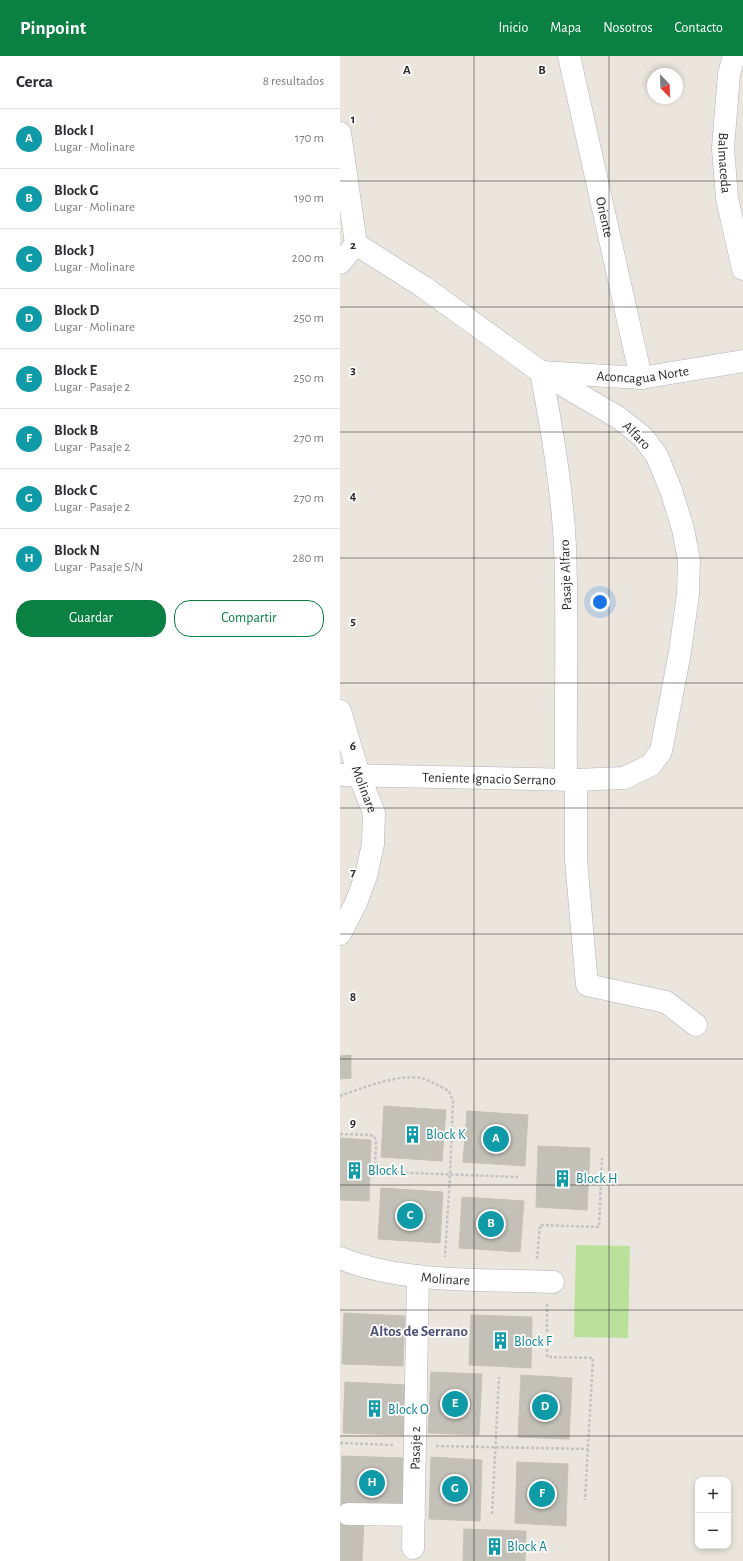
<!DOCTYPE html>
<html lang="es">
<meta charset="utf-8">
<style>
:root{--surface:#fff;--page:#f7f7f7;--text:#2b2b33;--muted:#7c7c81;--line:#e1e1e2;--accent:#0b8043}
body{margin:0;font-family:"Alegreya Sans",sans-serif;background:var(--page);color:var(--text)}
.controls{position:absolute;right:12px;bottom:12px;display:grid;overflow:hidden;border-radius:8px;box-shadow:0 2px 6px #0003}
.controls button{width:36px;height:36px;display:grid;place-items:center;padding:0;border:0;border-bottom:1px solid var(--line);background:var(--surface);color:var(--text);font:20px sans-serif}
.compass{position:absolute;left:307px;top:12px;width:36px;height:36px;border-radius:50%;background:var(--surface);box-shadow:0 2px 6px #0003;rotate:157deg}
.you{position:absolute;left:260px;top:546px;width:14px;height:14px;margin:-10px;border:3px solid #fff;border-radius:50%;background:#1a73e8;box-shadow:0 0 0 6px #1a73e833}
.badge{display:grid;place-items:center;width:26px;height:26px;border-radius:50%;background:var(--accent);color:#fff;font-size:13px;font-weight:700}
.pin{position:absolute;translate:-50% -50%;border:2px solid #fff;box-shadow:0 1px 4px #0006}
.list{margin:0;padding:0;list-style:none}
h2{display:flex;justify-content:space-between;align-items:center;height:52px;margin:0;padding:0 16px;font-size:17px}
h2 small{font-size:13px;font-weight:400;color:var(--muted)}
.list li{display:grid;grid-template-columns:26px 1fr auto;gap:12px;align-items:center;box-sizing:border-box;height:60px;padding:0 16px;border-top:1px solid var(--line)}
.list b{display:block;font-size:15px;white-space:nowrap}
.list p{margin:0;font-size:13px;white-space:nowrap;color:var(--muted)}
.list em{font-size:13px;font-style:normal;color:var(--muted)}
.actions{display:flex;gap:8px;padding:12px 16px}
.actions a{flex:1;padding:9px 0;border:1px solid var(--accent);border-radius:16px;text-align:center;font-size:14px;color:var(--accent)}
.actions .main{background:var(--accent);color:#fff}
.map{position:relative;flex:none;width:403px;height:1505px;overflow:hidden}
header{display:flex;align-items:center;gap:24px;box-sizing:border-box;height:56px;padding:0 20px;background:var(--accent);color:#fff}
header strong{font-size:19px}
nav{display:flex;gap:22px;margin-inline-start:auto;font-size:14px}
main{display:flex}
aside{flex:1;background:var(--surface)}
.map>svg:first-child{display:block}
</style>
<header>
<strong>Pinpoint</strong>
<nav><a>Inicio</a><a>Mapa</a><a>Nosotros</a><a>Contacto</a></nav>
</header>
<main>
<aside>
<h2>Cerca<small>8 resultados</small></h2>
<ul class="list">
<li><span class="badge" style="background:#0f9aa8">A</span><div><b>Block I</b><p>Lugar · Molinare</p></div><em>170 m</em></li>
<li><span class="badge" style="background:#0f9aa8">B</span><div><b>Block G</b><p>Lugar · Molinare</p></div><em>190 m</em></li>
<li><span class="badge" style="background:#0f9aa8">C</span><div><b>Block J</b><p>Lugar · Molinare</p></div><em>200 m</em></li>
<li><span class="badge" style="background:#0f9aa8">D</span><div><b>Block D</b><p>Lugar · Molinare</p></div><em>250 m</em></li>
<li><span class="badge" style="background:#0f9aa8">E</span><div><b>Block E</b><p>Lugar · Pasaje 2</p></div><em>250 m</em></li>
<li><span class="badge" style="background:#0f9aa8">F</span><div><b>Block B</b><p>Lugar · Pasaje 2</p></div><em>270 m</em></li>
<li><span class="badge" style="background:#0f9aa8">G</span><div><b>Block C</b><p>Lugar · Pasaje 2</p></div><em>270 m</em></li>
<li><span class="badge" style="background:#0f9aa8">H</span><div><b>Block N</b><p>Lugar · Pasaje S/N</p></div><em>280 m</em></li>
</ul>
<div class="actions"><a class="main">Guardar</a><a>Compartir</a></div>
</aside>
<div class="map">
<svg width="403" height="1505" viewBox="0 0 403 1505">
<rect width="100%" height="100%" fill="#eae6dd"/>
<!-- pitch -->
<path fill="#bae19c" d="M236 1189 290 1190 288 1282 234 1281Z"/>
<!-- building -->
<path fill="#c3c0b8" stroke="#c5c2b7" d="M11 999V1022L0 1023V1000Z
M44 1050 106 1054 102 1105 41 1101Z
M127 1055 188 1059 185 1110 123 1106Z
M0 1082 31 1084 29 1145 0 1144Z
M198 1090 250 1092 247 1154 196 1151Z
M41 1132 103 1136 100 1187 38 1183Z
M122 1141 184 1145 180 1196 119 1192Z
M4 1257 65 1260 63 1310 2 1308Z
M131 1259 192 1261 191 1312 129 1309Z
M91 1316 142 1318 139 1379 88 1377Z
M181 1319 232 1322 229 1383 178 1381Z
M5 1326 67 1329 65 1379 3 1377Z
M2 1400 64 1402 62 1453 1 1451Z
M91 1401 142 1404 140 1465 89 1463Z
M177 1406 228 1408 226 1470 175 1467Z
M0 1466 24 1467 22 1505H0Z
M124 1473 186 1475 185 1505H123Z"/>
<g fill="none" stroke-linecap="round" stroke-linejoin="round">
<defs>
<g id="minor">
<path id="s1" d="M229 0 301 322"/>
<path id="s2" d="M394 0 389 18 383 92 387 142 403 213"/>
<path d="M0 77 16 188 0 207"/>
<path id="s3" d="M0 655 19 719 34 757 33 788 26 820 16 847 0 878"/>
<path id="s4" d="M0 719 236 724 284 722 311 709 321 695 340 596 348 538 349 504 343 473 331 434 317 400 303 381 279 362 201 316 85 232 16 188"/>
<path id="s5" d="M226 723C225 645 228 568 225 490 222 431 212 374 201 316L301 322 403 305"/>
<path d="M236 724V804L247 929 326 946 356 969"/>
<path id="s6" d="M0 1202C63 1228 146 1223 213 1226"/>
<path d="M8 1458 74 1459"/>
<path id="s7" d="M73 1492 78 1220"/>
</g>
</defs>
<!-- minor casing -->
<use href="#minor" stroke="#b0b1bc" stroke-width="23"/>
<!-- path -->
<path stroke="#c3c3c3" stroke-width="2.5" stroke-dasharray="3 2" stroke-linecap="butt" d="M0 1040C22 1032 57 1018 81 1022 90 1024 101 1031 109 1035L113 1045 110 1119 105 1201
M0 1078 30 1079 34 1080C41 1094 27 1106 45 1116L178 1121
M197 1203 200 1169 259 1171 262 1102
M207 1248V1301L253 1302 245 1444
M0 1387 53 1389
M96 1390 248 1393
M152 1458 159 1321"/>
<!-- minor -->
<use href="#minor" stroke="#fff" stroke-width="22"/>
</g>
<!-- grid -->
<path fill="none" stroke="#2a2a2a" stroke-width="1" stroke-opacity="0.55" d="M134 0V1505M269 0V1505M0 125H403M0 251H403M0 376H403M0 502H403M0 627H403M0 752H403M0 878H403M0 1003H403M0 1129H403M0 1254H403M0 1380H403"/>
<!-- icons -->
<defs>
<symbol id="building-bare" viewBox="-9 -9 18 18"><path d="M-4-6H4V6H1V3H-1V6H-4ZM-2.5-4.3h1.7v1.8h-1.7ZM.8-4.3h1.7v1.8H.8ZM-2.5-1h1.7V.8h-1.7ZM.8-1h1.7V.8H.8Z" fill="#0f9aa8" stroke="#fff" stroke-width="2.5" paint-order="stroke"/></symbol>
</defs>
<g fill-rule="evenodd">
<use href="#building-bare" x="60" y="1066" width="25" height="25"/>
<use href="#building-bare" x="2" y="1102" width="25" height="25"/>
<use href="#building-bare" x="210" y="1110" width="25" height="25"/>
<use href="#building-bare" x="148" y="1272" width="25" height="25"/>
<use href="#building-bare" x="22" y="1340" width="25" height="25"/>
<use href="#building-bare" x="142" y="1478" width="25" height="25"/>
</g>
<g text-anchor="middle" stroke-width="3.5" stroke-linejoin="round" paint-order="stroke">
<!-- street labels -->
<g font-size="14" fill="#2a2a2a" stroke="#fff">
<text dy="5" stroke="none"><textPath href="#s2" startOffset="108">Balmaceda</textPath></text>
<text dy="5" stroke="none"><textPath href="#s1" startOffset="165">Oriente</textPath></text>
<text dy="5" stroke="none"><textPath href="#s5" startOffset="511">Aconcagua Norte</textPath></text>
<text transform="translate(297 379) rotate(45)" y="5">Alfaro</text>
<text transform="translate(225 519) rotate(-92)" y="5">Pasaje Alfaro</text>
<text dy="5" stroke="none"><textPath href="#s4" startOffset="149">Teniente Ignacio Serrano</textPath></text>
<text dy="5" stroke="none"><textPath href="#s3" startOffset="82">Molinare</textPath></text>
<text dy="5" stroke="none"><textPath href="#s6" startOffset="108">Molinare</textPath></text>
<text dy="5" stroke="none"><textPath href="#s7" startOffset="100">Pasaje 2</textPath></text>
</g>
<!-- culture labels -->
<g font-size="14" fill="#0d838f" stroke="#fff" text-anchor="start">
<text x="86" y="1083">Block K</text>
<text x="28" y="1119">Block L</text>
<text x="236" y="1127">Block H</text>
<text x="174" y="1290">Block F</text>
<text x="48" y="1358">Block O</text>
<text x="167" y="1495">Block A</text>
</g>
<!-- neighbourhood labels -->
<g font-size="15" font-weight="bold" fill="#4f5075" stroke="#fff">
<text x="79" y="1280">Altos de Serrano</text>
</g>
</g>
<g font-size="13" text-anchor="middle" font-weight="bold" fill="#2a2a2a" stroke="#fff" stroke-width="3.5" stroke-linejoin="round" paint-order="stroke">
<text x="67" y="18">A</text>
<text x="202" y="18">B</text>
<text x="13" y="67">1</text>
<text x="13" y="193">2</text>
<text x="13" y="318">3</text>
<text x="13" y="444">4</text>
<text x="13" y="569">5</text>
<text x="13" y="694">6</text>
<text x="13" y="820">7</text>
<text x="13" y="945">8</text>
<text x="13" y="1071">9</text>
</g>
</svg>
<div class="controls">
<button>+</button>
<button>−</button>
</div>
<svg class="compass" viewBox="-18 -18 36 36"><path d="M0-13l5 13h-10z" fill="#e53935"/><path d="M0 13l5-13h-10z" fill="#7c7c81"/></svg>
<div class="you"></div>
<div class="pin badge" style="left:156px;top:1083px;background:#0f9aa8">A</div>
<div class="pin badge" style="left:151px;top:1168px;background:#0f9aa8">B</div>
<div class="pin badge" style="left:70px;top:1160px;background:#0f9aa8">C</div>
<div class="pin badge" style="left:205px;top:1351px;background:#0f9aa8">D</div>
<div class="pin badge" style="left:115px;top:1348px;background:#0f9aa8">E</div>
<div class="pin badge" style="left:202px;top:1438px;background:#0f9aa8">F</div>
<div class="pin badge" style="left:115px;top:1433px;background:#0f9aa8">G</div>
<div class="pin badge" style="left:32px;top:1427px;background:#0f9aa8">H</div>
</div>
</main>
